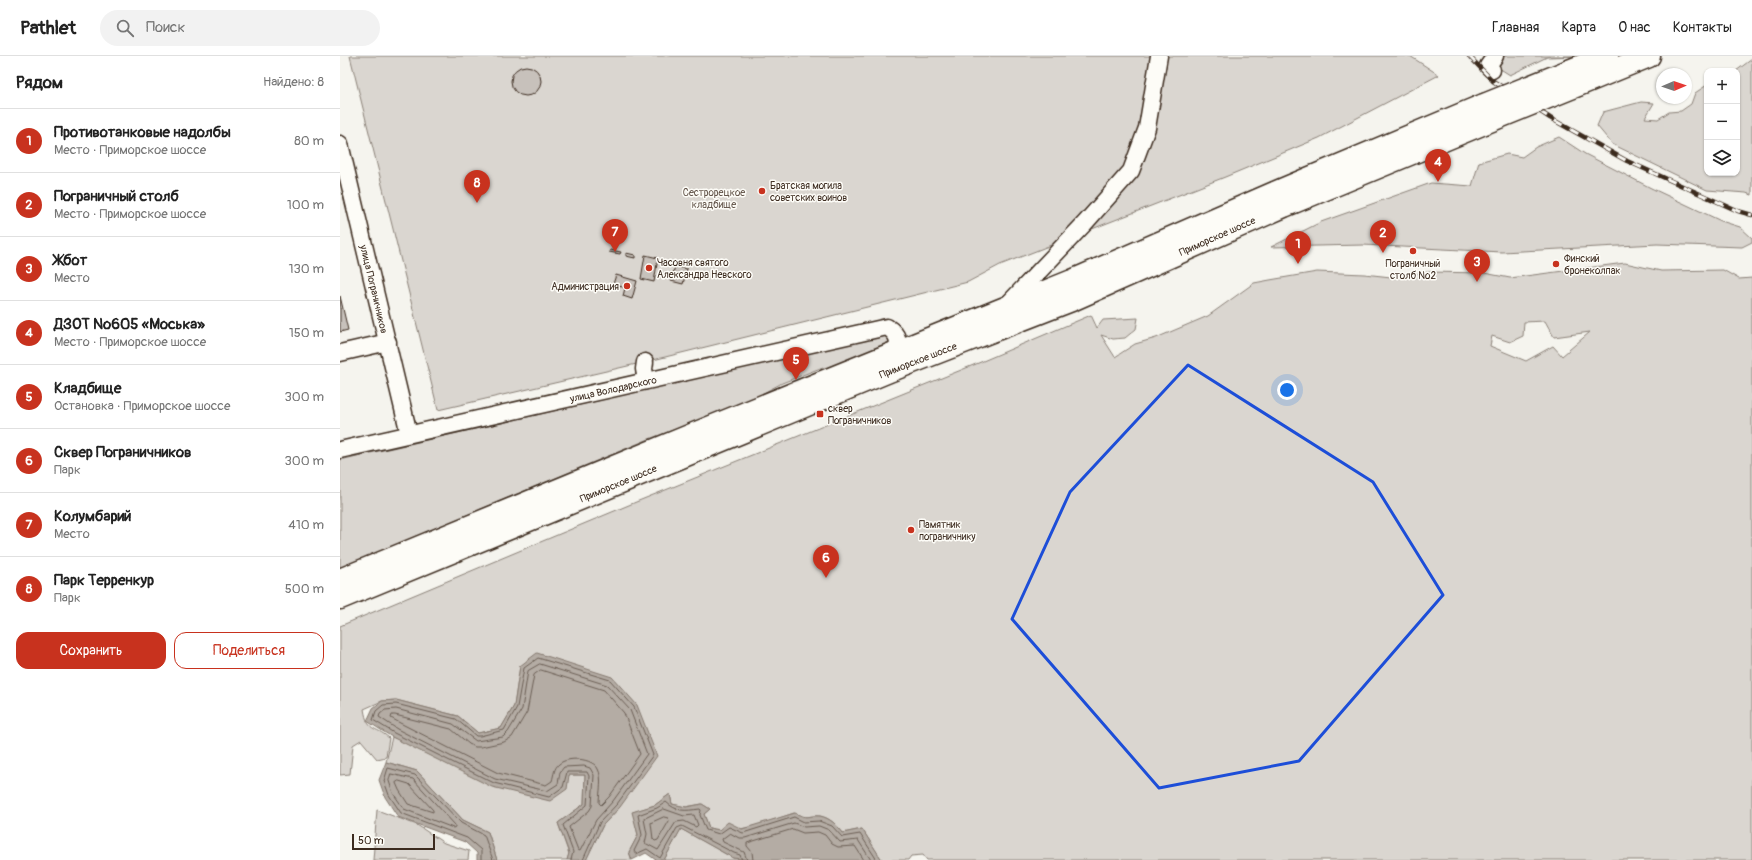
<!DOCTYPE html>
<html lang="ru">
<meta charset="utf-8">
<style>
:root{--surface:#fff;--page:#f2f2f2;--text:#222;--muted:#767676;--line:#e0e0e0;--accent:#c8321e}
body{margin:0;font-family:Pangolin,sans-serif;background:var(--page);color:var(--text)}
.controls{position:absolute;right:12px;top:12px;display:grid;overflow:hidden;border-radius:8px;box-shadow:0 1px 3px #0004}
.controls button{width:36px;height:36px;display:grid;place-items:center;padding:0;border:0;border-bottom:1px solid var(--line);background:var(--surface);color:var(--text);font:20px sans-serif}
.compass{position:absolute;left:1316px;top:12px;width:36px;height:36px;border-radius:50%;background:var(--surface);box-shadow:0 1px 3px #0004;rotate:88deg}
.scale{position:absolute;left:12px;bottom:10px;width:83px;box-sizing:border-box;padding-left:4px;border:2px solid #3b2a1e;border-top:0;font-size:11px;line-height:14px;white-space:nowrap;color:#3b2a1e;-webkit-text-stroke:3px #fdfcf7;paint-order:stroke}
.you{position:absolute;left:947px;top:334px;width:14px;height:14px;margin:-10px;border:3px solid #fff;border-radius:50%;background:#1a73e8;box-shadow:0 0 0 6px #1a73e833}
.badge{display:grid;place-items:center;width:26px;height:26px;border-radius:50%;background:var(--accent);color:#fff;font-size:13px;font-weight:700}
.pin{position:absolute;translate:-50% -33px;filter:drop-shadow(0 1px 2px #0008)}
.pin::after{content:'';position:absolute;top:21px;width:14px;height:12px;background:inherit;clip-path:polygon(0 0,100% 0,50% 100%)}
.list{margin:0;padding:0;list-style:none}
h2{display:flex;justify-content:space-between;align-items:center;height:52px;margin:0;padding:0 16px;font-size:17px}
h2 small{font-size:13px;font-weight:400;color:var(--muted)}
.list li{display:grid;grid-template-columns:26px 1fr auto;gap:12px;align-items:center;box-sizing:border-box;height:64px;padding:0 16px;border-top:1px solid var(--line)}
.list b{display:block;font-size:15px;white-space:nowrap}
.list p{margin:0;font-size:13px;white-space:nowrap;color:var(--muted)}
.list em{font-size:13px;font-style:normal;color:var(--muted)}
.actions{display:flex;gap:8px;padding:12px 16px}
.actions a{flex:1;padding:9px 0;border:1px solid var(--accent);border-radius:12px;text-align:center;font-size:14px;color:var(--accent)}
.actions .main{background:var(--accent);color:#fff}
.icon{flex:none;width:22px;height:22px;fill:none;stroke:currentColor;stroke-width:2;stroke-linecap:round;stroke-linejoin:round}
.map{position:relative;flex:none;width:1412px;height:804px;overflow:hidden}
header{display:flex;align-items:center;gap:24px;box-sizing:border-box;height:56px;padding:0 20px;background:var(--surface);border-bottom:1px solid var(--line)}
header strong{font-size:19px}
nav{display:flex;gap:22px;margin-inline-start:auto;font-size:14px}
.search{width:280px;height:36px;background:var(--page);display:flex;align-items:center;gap:10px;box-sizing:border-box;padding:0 14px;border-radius:22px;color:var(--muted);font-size:15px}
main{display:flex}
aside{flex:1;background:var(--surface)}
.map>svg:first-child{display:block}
</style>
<header>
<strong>Pathlet</strong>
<div class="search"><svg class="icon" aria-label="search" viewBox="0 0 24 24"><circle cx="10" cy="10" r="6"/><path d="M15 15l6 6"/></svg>Поиск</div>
<nav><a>Главная</a><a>Карта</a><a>О нас</a><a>Контакты</a></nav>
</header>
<main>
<aside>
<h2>Рядом<small>Найдено: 8</small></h2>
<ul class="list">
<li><span class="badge">1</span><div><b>Противотанковые надолбы</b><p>Место · Приморское шоссе</p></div><em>80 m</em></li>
<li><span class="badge">2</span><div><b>Пограничный столб</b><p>Место · Приморское шоссе</p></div><em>100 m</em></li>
<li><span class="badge">3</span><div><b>Жбот</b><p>Место</p></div><em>130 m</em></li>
<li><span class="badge">4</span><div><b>ДЗОТ №605 «Моська»</b><p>Место · Приморское шоссе</p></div><em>150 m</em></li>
<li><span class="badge">5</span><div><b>Кладбище</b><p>Остановка · Приморское шоссе</p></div><em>300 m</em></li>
<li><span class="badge">6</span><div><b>Сквер Пограничников</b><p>Парк</p></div><em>300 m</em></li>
<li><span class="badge">7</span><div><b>Колумбарий</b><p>Место</p></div><em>410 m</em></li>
<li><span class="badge">8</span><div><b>Парк Терренкур</b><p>Парк</p></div><em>500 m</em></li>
</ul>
<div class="actions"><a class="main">Сохранить</a><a>Поделиться</a></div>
</aside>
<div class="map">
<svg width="1412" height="804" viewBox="0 0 1412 804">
<rect width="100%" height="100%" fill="#f5f4ee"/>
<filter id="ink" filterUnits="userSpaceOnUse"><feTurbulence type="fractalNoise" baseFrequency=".025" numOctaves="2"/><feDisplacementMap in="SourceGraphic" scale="8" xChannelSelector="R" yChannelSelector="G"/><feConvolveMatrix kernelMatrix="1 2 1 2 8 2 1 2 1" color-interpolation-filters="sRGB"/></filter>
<g filter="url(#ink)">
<!-- green -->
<path fill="#dad6d0" stroke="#8a8077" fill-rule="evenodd" d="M10 0H1070L1099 19 979 82 885 121 660 209 628 226 305 306 98 354Z
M1155 0H1242L1207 1 1170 19 1154 9Z
M1412 3V139L1406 137 1367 134 1272 88 1257 70 1263 56 1301 46 1314 47 1305 62 1318 63 1329 56 1341 55 1351 48 1355 37 1367 29V117H1397V15H1396Z
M1219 81 1245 98 1311 132 1381 165 1400 171 1412 182V186L1402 191 1317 188 1162 196 1023 189 931 191 981 166 1091 127 1132 130 1139 106 1167 98 1182 101 1196 91Z
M1285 207 1321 215 1383 214 1399 223 1412 222V804H587L583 799 571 800 568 804H542L522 773 503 777C497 769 490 762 480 760 467 759 469 764 454 757 427 766 398 779 369 772L364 758 370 753 362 748 346 751 332 748 330 738 315 749 293 756 298 779 289 796 292 804H246L263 769 280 751 180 610 174 650 161 672 138 677 118 660 56 644 42 645 24 653C28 677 34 669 49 682L46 701 37 703 21 684 13 689 10 718 0 719V570L296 446 636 308 751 259 757 272 763 264 798 262 796 273 785 282 773 283 761 279 775 301 795 288 816 282 868 260 914 227 930 224 977 216 1024 218 1051 221 1088 216 1144 217 1170 222ZM1205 265 1214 281 1250 276 1222 300 1213 290 1186 305 1150 290 1152 280 1170 286 1183 280 1184 266Z
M544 279 549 281 550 287 546 291 485 314 483 311 442 327 403 348 309 383 0 512V404Z
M52 681 67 687 228 719H245L244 748 218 767 229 798 227 804H157L148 776 123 764 77 715 46 706Z
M37 754 77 769 104 787 129 795 128 804H33Z
M341 773 393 802 416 804H324Z"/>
<!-- water -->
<path fill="#b4aca4" stroke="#84786e" d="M197 597 272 621 297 649 317 700 280 751 263 769 246 804H227L229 797 218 767 244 748 245 719H229L227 733 210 745 152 731 52 681 27 665 33 652 42 645 56 644 118 660 138 677 161 672 174 650 180 610Z
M46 706 77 715 123 764 148 776 157 804H137V797L125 786 58 761 45 741 39 724Z
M330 738 332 748 346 751 362 748 370 753 364 758 369 772 379 774 388 766 402 773 455 757C469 764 467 759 480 760 490 762 497 769 503 777L522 773 542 804H416L393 802 341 773 324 804H316L306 797 292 804 289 796 298 779 292 756 315 749Z"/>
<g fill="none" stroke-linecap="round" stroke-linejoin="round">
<!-- shore -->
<path stroke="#6b5e54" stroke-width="1" d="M200 608 267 629 290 654 307 698 273 745 256 764 240 795 238 794 229 771 249 755 252 750 254 719 250 712 244 710 224 711 220 716 218 728 207 735 155 723 57 673 39 661 40 658 45 654 56 653 113 668 136 685 163 681 168 676 182 653 188 615Z
M201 614 264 634 284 657 300 698 269 741 261 749 259 747C259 737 263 722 258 713 253 702 228 700 219 708 214 712 214 718 212 725L206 729 158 717 60 667 51 662 52 659H55L111 673 129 688 135 691H141L164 686 172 681 187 656 194 619Z
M51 718 73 723 115 769V771L113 772 64 753 53 737 49 725Z
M59 725 69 728 93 754V756L68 748 59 734 56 727Z
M324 753 344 760 354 759 358 769 356 771 344 765 336 766 318 794 305 787 307 778 304 763Z
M324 761 328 762 329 765 318 784 315 785 313 783 311 767Z
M141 804V794L127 782 61 757 49 739 44 725 48 712 75 719 121 767 144 779 153 804
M231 804 233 796 223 769 247 749 249 720 247 716H227L223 731 209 741 154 727 54 677 33 664 36 655 43 649 56 648 116 663 136 680H140L164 674 177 651 184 612 198 602 270 624 294 651 313 699 277 748 260 766 243 804
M402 804 400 799 394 797 342 770 337 772 320 802 307 793 296 798 294 795 302 779 298 759 317 752 326 746C337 756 344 755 360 753L361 754 360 759 366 774 379 778 389 771 403 777 454 761 464 766 479 765 492 770 502 781 520 778 537 804
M407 804 404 796 383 786 382 783 390 777 399 782H405L454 767 464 771 479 770 489 774 500 786 518 784 531 804
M413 804 412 796 407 790V787L453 773 463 777 478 776 485 779 492 788 498 791 515 790 524 804"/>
</g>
<!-- building -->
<path fill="#c7c1bb" stroke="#3b2a1e" d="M171 25a15 15 0 1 1 30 0a15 15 0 1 1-30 0Z
M270 194 281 196 280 198 269 196Z
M286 197 295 199V202L286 200Z
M305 199 318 202 314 226 301 223Z
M335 210 347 213 343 228 331 225Z
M276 219 297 225 292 243 283 240 285 232 273 228Z
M0 240 8 274 0 276Z"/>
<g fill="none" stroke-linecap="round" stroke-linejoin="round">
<defs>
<g id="minor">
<path d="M1152 14 1148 10 1155 0"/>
<path id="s1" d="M0 88 69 378"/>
<path d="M668 248 745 167 791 115 807 72 819 0"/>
<path d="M0 297 48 286"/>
<path d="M305 306 304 313 306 325"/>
<path id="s2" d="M0 394 547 271C558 278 561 286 554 297"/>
</g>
<g id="highway">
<path d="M1229 15 1267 0"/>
<path d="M1238 29 1309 0"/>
<path d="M0 524 359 376 732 225 939 135 1144 49"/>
<path id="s3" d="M0 542 549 315 734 243 944 150 1154 63"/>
</g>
</defs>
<!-- minor casing -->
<use href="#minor" stroke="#3b2a1e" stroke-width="19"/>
<!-- highway casing -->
<use href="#highway" stroke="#3b2a1e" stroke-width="25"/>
<!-- minor -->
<use href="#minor" stroke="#fdfcf7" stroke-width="16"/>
<!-- highway -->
<use href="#highway" stroke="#fdfcf7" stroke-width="22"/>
<defs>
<path id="rail" d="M1129 0 1153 25 1210 62 1287 105 1398 155 1412 159"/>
</defs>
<!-- rail casing -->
<use href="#rail" stroke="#3b2a1e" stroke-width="4.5"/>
<!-- rail -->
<use href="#rail" stroke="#fdfcf7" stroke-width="3" stroke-dasharray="9" stroke-linecap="butt"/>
<defs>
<path id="highway-bridge" d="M1144 49 1229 15
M1154 63 1238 29"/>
</defs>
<!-- highway-bridge casing -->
<use href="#highway-bridge" stroke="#3b2a1e" stroke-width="25" stroke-linecap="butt"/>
<!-- highway-bridge -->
<use href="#highway-bridge" stroke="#fdfcf7" stroke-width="22"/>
</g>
</g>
<!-- marked area -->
<path fill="none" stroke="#1d4ed8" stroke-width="3" stroke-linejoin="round" d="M848 309 1033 426 1103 539 959 705 819 732 672 563 730 436Z"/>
<!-- markers -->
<g fill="#c8321e" stroke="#fdfcf7" stroke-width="1.5">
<circle cx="422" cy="135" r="4"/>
<circle cx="1073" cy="195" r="4"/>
<circle cx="1216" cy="208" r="4"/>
<circle cx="309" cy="212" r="4"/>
<circle cx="287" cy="230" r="4"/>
<rect x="476" y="354" width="8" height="8" rx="2"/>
<circle cx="571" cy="474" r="4"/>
</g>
<g text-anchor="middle" stroke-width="3" stroke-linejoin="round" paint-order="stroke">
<!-- poi labels -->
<g font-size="10" fill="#3b2a1e" stroke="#fdfcf7" text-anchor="start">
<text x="430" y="133">Братская могила<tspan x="430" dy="12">советских воинов</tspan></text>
<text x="1224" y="206">Финский<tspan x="1224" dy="12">бронеколпак</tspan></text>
<text x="317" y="210">Часовня святого<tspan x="317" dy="12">Александра Невского</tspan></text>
<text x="1073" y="211" text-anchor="middle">Пограничный<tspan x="1073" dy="12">столб №2</tspan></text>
<text x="279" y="234" text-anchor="end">Администрация</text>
<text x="488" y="356">сквер<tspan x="488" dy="12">Пограничников</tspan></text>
<text x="579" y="472">Памятник<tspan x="579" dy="12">пограничнику</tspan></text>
</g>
<!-- park labels -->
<g font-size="10" fill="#63554a" stroke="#fdfcf7">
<text x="374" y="140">Сестрорецкое<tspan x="374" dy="12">кладбище</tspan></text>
</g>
<!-- street labels -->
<g font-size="10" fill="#3b2a1e" stroke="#fdfcf7">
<text dy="4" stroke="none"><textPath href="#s3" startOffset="949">Приморское шоссе</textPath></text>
<text dy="4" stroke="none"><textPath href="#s1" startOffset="149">улица Пограничников</textPath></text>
<text dy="4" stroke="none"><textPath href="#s3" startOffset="625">Приморское шоссе</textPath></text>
<text dy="4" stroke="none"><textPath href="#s2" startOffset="280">улица Володарского</textPath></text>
<text dy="4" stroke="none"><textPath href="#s3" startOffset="301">Приморское шоссе</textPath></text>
</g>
</g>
</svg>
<div class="controls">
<button>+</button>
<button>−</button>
<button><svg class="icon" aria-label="layers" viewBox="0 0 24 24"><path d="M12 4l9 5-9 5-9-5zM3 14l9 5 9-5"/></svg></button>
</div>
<svg class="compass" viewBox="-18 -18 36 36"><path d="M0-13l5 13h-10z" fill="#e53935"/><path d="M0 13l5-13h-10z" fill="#767676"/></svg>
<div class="scale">50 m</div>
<div class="you"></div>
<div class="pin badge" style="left:958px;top:208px">1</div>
<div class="pin badge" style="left:1043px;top:197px">2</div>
<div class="pin badge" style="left:1137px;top:226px">3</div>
<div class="pin badge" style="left:1098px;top:126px">4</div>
<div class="pin badge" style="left:456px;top:324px">5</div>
<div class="pin badge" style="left:486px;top:522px">6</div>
<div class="pin badge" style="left:275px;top:196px">7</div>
<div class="pin badge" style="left:137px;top:147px">8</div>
</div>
</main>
